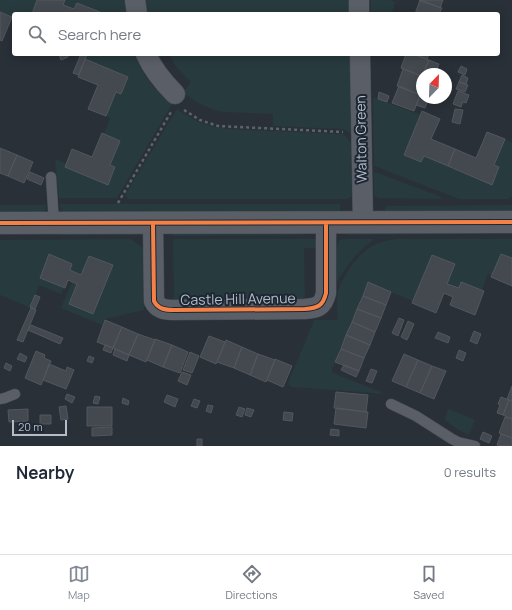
<!DOCTYPE html>
<style>
:root{--surface:#fff;--page:#f2f2f3;--text:#1f2937;--muted:#747a83;--line:#e0e1e3;--accent:#848b96}
body{margin:0;font-family:Manrope,sans-serif;background:var(--page);color:var(--text)}
.compass{position:absolute;left:416px;top:68px;width:36px;height:36px;border-radius:50%;background:var(--surface);box-shadow:0 2px 10px #0003;rotate:23deg}
.scale{position:absolute;left:12px;bottom:10px;width:55px;box-sizing:border-box;padding-left:4px;border:2px solid #b4bcc9;border-top:0;font-size:11px;line-height:14px;white-space:nowrap;color:#b4bcc9;-webkit-text-stroke:3px #1d2633;paint-order:stroke}
.list{margin:0;padding:0;list-style:none}
h2{display:flex;justify-content:space-between;align-items:center;height:52px;margin:0;padding:0 16px;font-size:17px}
h2 small{font-size:13px;font-weight:400;color:var(--muted)}
.icon{flex:none;width:22px;height:22px;fill:none;stroke:currentColor;stroke-width:2;stroke-linecap:round;stroke-linejoin:round}
.map{position:relative;flex:none;width:512px;height:446px;overflow:hidden}
.search{position:absolute;background:var(--surface);box-shadow:0 2px 10px #0003;left:12px;right:12px;top:12px;height:44px;display:flex;align-items:center;gap:10px;box-sizing:border-box;padding:0 14px;border-radius:4px;color:var(--muted);font-size:15px}
.sheet{height:108px;background:var(--surface)}
nav{display:flex;justify-content:space-around;align-items:center;box-sizing:border-box;height:56px;border-top:1px solid var(--line);background:var(--surface);font-size:11px;color:var(--muted)}
nav a{display:grid;justify-items:center;gap:2px}
nav .on{color:var(--accent)}
.map>svg:first-child{display:block}
</style>
<div class="map">
<svg width="512" height="446" viewBox="0 0 512 446">
<rect width="100%" height="100%" fill="#2a3038"/>
<!-- green -->
<path fill="#273a3e" d="M0 0H37L32 14H14V19L11 18 12 17 0 12Z
M65 0H125L127 14H100V12L77 3 74 9 63 5Z
M142 0H354V14H144Z
M371 0H390L395 2 392 13 371 12Z
M87 54H135C142 75 155 91 172 104L117 198H59L55 159 66 163 65 167 108 184 115 167 110 165 120 141 104 134 110 118 106 116 116 92 121 94 128 77 85 59Z
M170 54H354V136L345 130 341 129 273 126V114L225 112 217 111 200 104 183 93 191 82C182 73 173 66 170 54Z
M374 98H375L421 115 404 155 421 162 424 156 491 184 494 165 505 139 512 143V196L508 199H459L374 166 373 99Z
M177 109C195 121 205 126 227 129L343 134 349 140 351 144 352 194 351 197 347 199H128L125 195Z
M375 172 441 197 443 199 378 198 374 195V173Z
M60 204H340V213H65C61 211 60 209 60 204Z
M0 205H47L46 209 41 213 0 214Z
M512 205V213L385 214V206Z
M304 230V235L173 236V231Z
M347 231H474L473 234 347 235Z
M61 232 138 234 140 235H61Z
M131 239 143 248 144 310 105 319 102 325 61 308 72 282 112 265 89 256 81 275 70 270 72 264 49 254 40 278 64 288 61 294 39 285 31 308 0 295V240Z
M173 239H317L319 248H304L305 303 174 304Z
M342 239H373V240C357 252 349 263 338 280L337 279V246L339 241Z
M396 239H512V258L501 254 492 275 488 274 482 290 461 282 459 288 447 284 455 265 432 255 413 301 368 283 331 372 385 394 291 387 288 383 314 320H338C337 311 336 301 338 292 340 279 360 252 372 246 380 242 388 240 396 239Z
M449 409 475 420 469 435 457 429 446 421 445 417Z"/>
<!-- building -->
<path fill="#444950" stroke="#52575f" d="M37 0H65L63 5 74 9 77 3 100 12V14H32Z
M419 0H443L440 8Z
M420 0 442 8 439 14H415Z
M0 12 12 17 2 41 0 40Z
M59 54H67L68 57 61 60Z
M81 54H87L79 75 73 73Z
M406 54H413L429 60 423 74H422V76L401 68Z
M413 54H429L427 59Z
M85 59 128 77 121 94 116 92 106 116 88 109 98 85 78 77Z
M429 60 439 64 435 73 425 69Z
M461 66 467 69 465 75 458 72Z
M403 69 422 76V84L418 94 397 86Z
M462 75 468 78 466 84 459 82Z
M459 82 468 85 465 92 456 89Z
M399 86 420 95 414 111 392 103Z
M458 91 469 95 466 103 463 102 461 107 453 104Z
M379 92 389 96 387 102 378 99Z
M420 95H422V98H429L425 108 416 105Z
M455 109 463 110 460 124 452 122Z
M422 111 440 119 431 139 455 149 448 166 424 156 421 162 404 155Z
M487 132 505 139 494 165 499 167 492 185 448 166 455 149 476 158Z
M102 133 120 141 110 165 115 167 108 185 65 167 72 149 92 157Z
M0 148 17 155 8 176 0 173Z
M17 155 33 162 24 183 8 176Z
M30 172 44 178 41 185 27 179Z
M49 254 72 264 70 270 81 275 89 256 113 265 93 314 69 304 77 284 68 280 65 288 40 278Z
M501 254 512 258V286L491 277Z
M432 255 455 264 447 284 459 288 461 282 484 291 475 315 450 305 453 297 444 293 436 313 412 303Z
M368 282 391 292 386 305 363 296Z
M35 295 40 297 35 309 30 307Z
M363 296 386 305 381 318 357 309Z
M31 308 36 310 23 342 17 340Z
M357 309 381 318 375 332 352 322Z
M399 318 404 320 398 336 392 333Z
M105 320 122 327 113 348 97 342Z
M408 321 414 324 407 340 401 337Z
M352 322 375 332 370 345 346 335Z
M31 325 63 338 60 344 28 330Z
M122 327 138 334 129 355 113 348Z
M474 331 481 334 477 344 470 341Z
M438 332 450 337 448 343 435 338Z
M138 334 155 340 146 362 129 355Z
M346 335 370 345 364 358 341 349Z
M209 336 225 342 216 364 200 357Z
M155 339 172 345 163 367 147 360Z
M226 340 242 347 234 368 217 362Z
M105 345 113 348 111 353 103 350Z
M172 345 188 352 180 373 163 367Z
M242 347 258 354 250 375 234 368Z
M115 349 129 355 127 361 113 355Z
M341 349 364 358 359 371 335 362Z
M459 350 466 353 463 361 456 358Z
M36 351 45 355 44 358 51 361 41 385 25 378Z
M190 352 199 356 192 373 183 370Z
M20 353 27 357 25 362 17 359Z
M258 354 275 360 266 382 250 375Z
M404 354 418 360 406 387 392 381Z
M89 356 94 358 92 363 87 361Z
M275 359 292 366 283 387 267 380Z
M418 360 432 366 420 393 406 387Z
M6 363 12 366 10 371 4 368Z
M49 364 66 371 67 367 74 370 66 389 43 380Z
M344 365 359 371 356 377 341 370Z
M432 366 446 371 434 399 420 393Z
M371 369 377 371 372 383 366 381Z
M182 372 191 375 187 385 178 381Z
M512 386V401L507 399Z
M336 392 368 395 366 412 334 408Z
M67 394 75 397 72 403 65 399Z
M167 395 178 399 175 407 164 402Z
M95 396 100 397 98 404 93 403Z
M501 397 509 400 503 415 497 413 500 405 498 404Z
M123 398 129 401 128 405 122 403Z
M194 399 200 401 197 408 191 406Z
M509 400 512 401V419L503 415Z
M208 405 213 406 211 413 206 411Z
M66 406 68 419 61 420 59 407Z
M87 407H112V426H87Z
M239 407 245 409 242 417 236 415Z
M247 408 254 410 251 417 245 415Z
M336 408 368 412 366 428 334 424Z
M28 409V421L9 422 8 410Z
M284 412 293 413 292 421 283 420Z
M40 415H51V424H40Z
M505 417 512 419V438L499 433Z
M112 427V435L92 436V428Z
M331 429 339 430V436L330 435Z
M483 432 492 436 489 443 480 439Z
M501 434 512 438V446H504L497 445Z
M197 439H202V446H197Z"/>
<g fill="none" stroke-linecap="round" stroke-linejoin="round">
<defs>
<path id="service" d="M51 177 54 223
M0 399 5 398 15 394
M391 404 416 416 452 439 458 442 475 446"/>
<path id="minor" d="M135 0 137 14
M359 0V14
M146 54C153 70 163 82 175 94
M360 54 363 223
M153 223 154 301C158 309 165 310 174 310L305 309C318 308 323 306 326 293V223"/>
<path id="tertiary" d="M0 223 512 222"/>
</defs>
<!-- service casing -->
<use href="#service" stroke="#484c53" stroke-width="11"/>
<!-- minor casing -->
<use href="#minor" stroke="#484c53" stroke-width="21"/>
<!-- tertiary casing -->
<use href="#tertiary" stroke="#484c53" stroke-width="23"/>
<!-- path -->
<path stroke="#5d636a" stroke-width="2.5" stroke-dasharray="3 3" stroke-linecap="butt" d="M184 110 200 120 218 126 343 132
M118 203 171 112"/>
<!-- service -->
<use href="#service" stroke="#5a5e66" stroke-width="10"/>
<!-- minor -->
<use href="#minor" stroke="#5a5e66" stroke-width="20"/>
<!-- tertiary -->
<use href="#tertiary" stroke="#5a5e66" stroke-width="22"/>
<defs>
<path id="cycleway" d="M0 223 512 222
M153 223 154 301C158 309 165 310 174 310L305 309C318 308 323 306 326 293V223"/>
</defs>
<!-- cycleway casing -->
<use href="#cycleway" stroke="#1d2633" stroke-width="6"/>
<!-- cycleway -->
<use href="#cycleway" stroke="#f48246" stroke-width="4"/>
</g>
<g text-anchor="middle" stroke-width="4" stroke-linejoin="round" paint-order="stroke">
<!-- street labels -->
<g font-size="14" fill="#b4bcc9" stroke="#1d2633">
<text transform="translate(361 139) rotate(-91)" y="5">Walton Green</text>
<text transform="translate(238 299) rotate(-1)" y="5">Castle Hill Avenue</text>
</g>
</g>
</svg>
<svg class="compass" viewBox="-18 -18 36 36"><path d="M0-13l5 13h-10z" fill="#e53935"/><path d="M0 13l5-13h-10z" fill="#747a83"/></svg>
<div class="scale">20 m</div>
<div class="search"><svg class="icon" aria-label="search" viewBox="0 0 24 24"><circle cx="10" cy="10" r="6"/><path d="M15 15l6 6"/></svg>Search here</div>
</div>
<section class="sheet">
<h2>Nearby<small>0 results</small></h2>
<ul class="list">
</ul>
</section>
<nav>
<a class="on"><svg class="icon" aria-label="map" viewBox="0 0 24 24"><path d="M3 6l6-2 6 2 6-2v14l-6 2-6-2-6 2zM9 4v14M15 6v14"/></svg>Map</a>
<a><svg class="icon" aria-label="directions" viewBox="0 0 24 24"><path d="M12 3l9 9-9 9-9-9zM9 14v-3h6M13 9l2 2-2 2"/></svg>Directions</a>
<a><svg class="icon" aria-label="saved" viewBox="0 0 24 24"><path d="M7 4h10v16l-5-4-5 4z"/></svg>Saved</a>
</nav>
